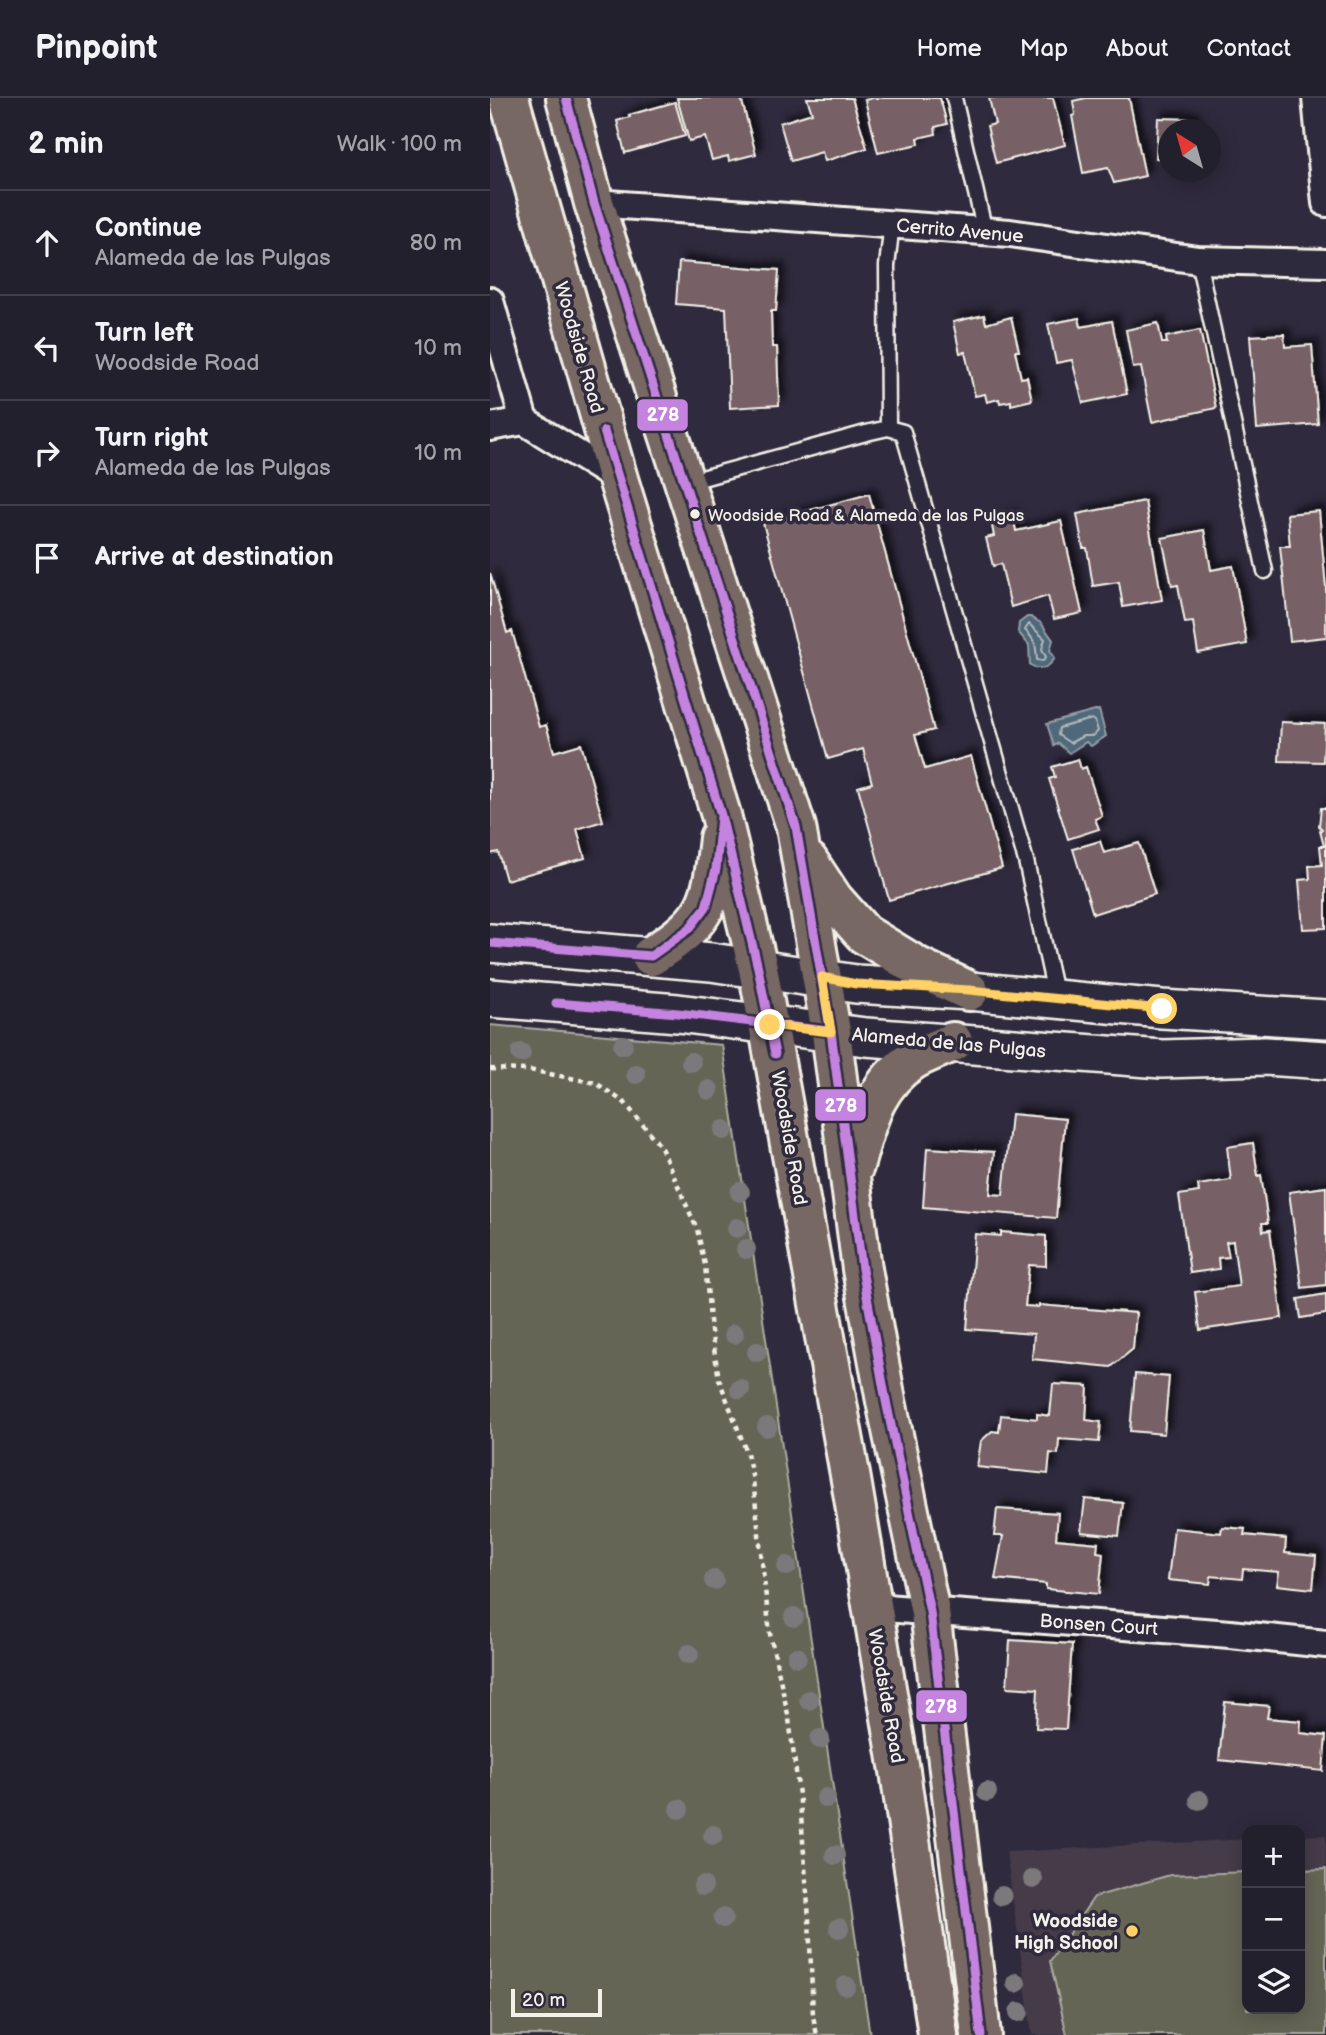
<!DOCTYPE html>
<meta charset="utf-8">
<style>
:root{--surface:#23202e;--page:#2b2836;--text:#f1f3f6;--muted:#a3a3aa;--line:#403e4a}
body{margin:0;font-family:"Balsamiq Sans",sans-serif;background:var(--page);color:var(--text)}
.controls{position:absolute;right:21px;bottom:21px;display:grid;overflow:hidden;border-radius:14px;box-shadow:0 4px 18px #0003}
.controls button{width:63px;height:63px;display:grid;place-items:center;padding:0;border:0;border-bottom:2px solid var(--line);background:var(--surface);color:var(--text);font:35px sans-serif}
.compass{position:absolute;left:668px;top:21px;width:63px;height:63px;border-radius:50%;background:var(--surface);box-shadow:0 4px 18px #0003;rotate:323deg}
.scale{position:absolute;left:21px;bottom:18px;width:91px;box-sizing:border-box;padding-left:7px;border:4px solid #f4f1e8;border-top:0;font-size:19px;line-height:24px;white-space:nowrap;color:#f4f1e8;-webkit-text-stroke:5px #2f2a3d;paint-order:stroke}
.stop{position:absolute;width:21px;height:21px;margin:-16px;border:5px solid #ffd166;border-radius:50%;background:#fff}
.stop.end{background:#ffd166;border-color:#fff;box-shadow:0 2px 7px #0008}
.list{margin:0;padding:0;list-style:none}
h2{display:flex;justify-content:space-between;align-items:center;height:91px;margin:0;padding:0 28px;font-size:30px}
h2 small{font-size:23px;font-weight:400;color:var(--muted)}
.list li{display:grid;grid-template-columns:46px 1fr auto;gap:21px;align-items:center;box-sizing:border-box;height:105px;padding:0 28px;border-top:2px solid var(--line)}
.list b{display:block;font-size:26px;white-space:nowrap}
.list p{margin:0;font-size:23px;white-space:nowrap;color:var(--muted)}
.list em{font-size:23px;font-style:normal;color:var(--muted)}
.icon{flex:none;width:38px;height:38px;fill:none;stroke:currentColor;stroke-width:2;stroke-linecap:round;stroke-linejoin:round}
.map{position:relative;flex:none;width:836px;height:1937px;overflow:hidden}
header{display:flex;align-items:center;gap:42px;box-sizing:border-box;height:98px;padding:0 35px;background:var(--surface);border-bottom:2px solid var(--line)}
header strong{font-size:33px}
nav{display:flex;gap:38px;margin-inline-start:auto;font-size:24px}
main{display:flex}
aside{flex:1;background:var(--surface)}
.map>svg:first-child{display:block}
</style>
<header>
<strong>Pinpoint</strong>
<nav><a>Home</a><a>Map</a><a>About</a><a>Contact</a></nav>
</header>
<main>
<aside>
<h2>2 min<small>Walk · 100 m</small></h2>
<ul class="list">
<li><svg class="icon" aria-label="ahead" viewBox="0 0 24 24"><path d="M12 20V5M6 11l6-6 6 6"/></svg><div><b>Continue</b><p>Alameda de las Pulgas</p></div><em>80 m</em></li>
<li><svg class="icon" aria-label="left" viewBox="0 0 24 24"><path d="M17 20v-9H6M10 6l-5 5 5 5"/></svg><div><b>Turn left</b><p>Woodside Road</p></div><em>10 m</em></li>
<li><svg class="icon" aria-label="right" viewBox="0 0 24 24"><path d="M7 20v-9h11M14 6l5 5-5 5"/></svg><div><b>Turn right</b><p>Alameda de las Pulgas</p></div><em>10 m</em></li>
<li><svg class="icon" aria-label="arrive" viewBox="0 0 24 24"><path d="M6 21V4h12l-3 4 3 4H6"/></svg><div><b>Arrive at destination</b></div></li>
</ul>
</aside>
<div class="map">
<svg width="836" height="1937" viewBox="0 0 836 1937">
<defs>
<filter id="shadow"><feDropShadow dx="6" dy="-6" stdDeviation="3.5" flood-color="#0009"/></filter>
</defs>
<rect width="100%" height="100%" fill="#2f2a3d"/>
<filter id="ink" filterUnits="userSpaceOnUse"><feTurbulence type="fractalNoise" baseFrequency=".0143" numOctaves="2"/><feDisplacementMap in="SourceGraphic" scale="14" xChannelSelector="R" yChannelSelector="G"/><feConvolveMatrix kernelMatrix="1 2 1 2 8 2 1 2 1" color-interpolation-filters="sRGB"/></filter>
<g filter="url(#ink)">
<!-- built -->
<path fill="#453a49" d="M836 1737V1937H542L516 1754 757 1741V1911H810V1738Z"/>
<!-- green -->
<path fill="#656557" stroke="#acaba0" stroke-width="2" d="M0 927 232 947 380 1937H0Z
M836 1771V1937H577L560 1863 604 1799 680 1777 757 1774V1911H810V1772Z"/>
<!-- water -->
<path fill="#50687a" stroke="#929fa6" stroke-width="2" d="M541 519 551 525 563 542 560 552 565 560C559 570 550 573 540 567L539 547 528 534 529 525 537 519Z
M609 612 616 638 601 648 596 644 579 655 568 645 564 648 557 626Z"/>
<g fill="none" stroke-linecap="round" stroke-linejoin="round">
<!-- shore -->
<path stroke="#b2babc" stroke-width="2" d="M539 526 555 541 552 551 556 559 553 563 547 562C546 547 546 543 535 532Z
M602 621 605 623 608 633 603 638H593L580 645 568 637 569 630Z"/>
</g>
<!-- building -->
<path fill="#776066" stroke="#f4f1e8" stroke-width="2" filter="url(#shadow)" d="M187 0H251L266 56 239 63 238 58 222 62 215 39 199 43Z
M317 0H362L377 50 335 63 332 54 301 63 290 25 322 15Z
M383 0H450L457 26 445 29 446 36 428 40 429 46 388 55 375 2Z
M499 0H563L575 47 506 65 497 28 505 26Z
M596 0H639L655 78 624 85 618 70 593 75 582 18 585 17 583 3Z
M185 4 195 38 135 55 127 23 140 19 139 17Z
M668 20 703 21V32H678V61L666 60Z
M189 164 289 172 286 213H281L282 249H287L289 307 240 310 236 210 186 206Z
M494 217 496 226 521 219 529 253H525L531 280 537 279 542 302 521 307V303L510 305 509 301 497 304 495 296 485 298 475 254 470 255 463 224Z
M589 220 591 229 622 223 637 296 593 305 582 262 566 265 558 226Z
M668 225 672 245H677L676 239 710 232 726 310 662 324 651 269 643 270 636 232Z
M794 236 795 249 822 247 828 326 767 331 760 238Z
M379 396 444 632 425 637 435 671 481 658 512 770 399 802 368 689 382 685 373 651 338 661 273 425Z
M655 403 672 502 633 509 629 484 603 488 597 450H593L587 416Z
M829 413 836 490V539L800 543 790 448H800L797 416Z
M523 418 526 433 571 423 592 515 564 521 558 498 521 509 511 466 503 468 496 440 504 438 501 423Z
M714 432 721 472 743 468 757 546 708 555 703 524 695 525 688 487 682 488 672 440Z
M0 475 17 535 22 533 49 629 56 627 64 654 91 646 113 723 87 731 95 760 16 782 8 754 0 756Z
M791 624 835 626 833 664 789 663Z
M588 661 591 671 596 669 612 718 605 721 609 731 578 741 559 681 565 679 562 669Z
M831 710H836V830L813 831 809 782 820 781 819 768 832 767 830 748H834L830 733 832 731 829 728Z
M610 743 614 755 649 745 665 796 603 816 583 751Z
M521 1016 575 1021 566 1120 433 1109 437 1050 504 1054 500 1096 513 1097Z
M763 1045 768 1078 771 1077 778 1125H772L773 1133 780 1132 792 1220 710 1232 705 1194 749 1188 743 1143 736 1144 739 1159 728 1160 729 1171 700 1175 689 1097 709 1094 708 1087 741 1082 737 1049Z
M836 1089V1187L812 1190 799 1094Z
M511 1134 556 1138V1168L539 1167 535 1208 549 1209V1207L646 1215 643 1251 621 1269 542 1261 544 1236 477 1231 485 1136 511 1138Z
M836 1196V1216L811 1220 808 1201Z
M645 1276 679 1279 674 1336 640 1333Z
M563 1286 598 1288 596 1322 611 1324 609 1344 569 1341 568 1356 560 1355 558 1376 487 1369 491 1343 502 1333 509 1334 511 1317 547 1321V1316L560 1318Z
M595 1401 633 1405 629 1438 591 1434Z
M507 1411 568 1415 566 1441 608 1445 607 1454 613 1455 609 1496 556 1491V1486L505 1481 513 1438H504Z
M732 1429 755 1431 754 1437 796 1441 795 1455 826 1458 823 1491 787 1487 789 1474 753 1471 752 1481 721 1478 720 1486 678 1482 684 1430 731 1435Z
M520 1542 582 1546 576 1631 546 1630 548 1591 517 1589Z
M735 1604 779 1608 777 1620 811 1623 810 1635 836 1638 833 1673 729 1662Z"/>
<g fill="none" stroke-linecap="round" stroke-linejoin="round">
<defs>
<path id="lane" d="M464 0 495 134
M708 162 775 473
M398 330 397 168 402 125
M194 385 376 335 398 330 413 334 536 763 566 900"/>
<path id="street" d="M826 0 836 105
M104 105 520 135 708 162 836 165
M0 203 34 323
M0 329 34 323 128 381
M382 1509 740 1536 836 1546"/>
<path id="secondary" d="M0 845 221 864 366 886 479 893 672 911 836 921
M0 900 188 915 376 939 672 961 775 958 836 962"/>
<path id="primary" d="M19 0 128 381 231 717 268 870 361 1382 410 1673 448 1937
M76 0 104 105 306 729 341 934 372 1171 396 1303 440 1514 491 1937
M318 763 343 801 374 836 428 869 479 893
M161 858C219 821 222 805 229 740
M364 1068C376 1027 384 986 423 962 435 955 450 950 463 944"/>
</defs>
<!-- lane casing -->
<use href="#lane" stroke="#f4f1e8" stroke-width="19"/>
<!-- street casing -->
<use href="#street" stroke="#f4f1e8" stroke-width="32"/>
<!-- secondary casing -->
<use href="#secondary" stroke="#f4f1e8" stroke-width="42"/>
<!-- primary casing -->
<use href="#primary" stroke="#f4f1e8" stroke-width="44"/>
<!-- path -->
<path stroke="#f4f1e8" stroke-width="4.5" stroke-dasharray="5 5" stroke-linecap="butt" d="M0 971 39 972 106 985 135 1005 171 1049 207 1131 215 1167 221 1233 229 1281 257 1355 263 1382 280 1536 299 1621 310 1704 319 1821 323 1918 327 1937"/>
<!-- lane -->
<use href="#lane" stroke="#2f2a3d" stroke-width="14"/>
<!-- street -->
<use href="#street" stroke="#2f2a3d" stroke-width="26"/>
<!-- secondary -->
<use href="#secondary" stroke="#2f2a3d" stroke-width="37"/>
<!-- primary -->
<use href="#primary" stroke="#776864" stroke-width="38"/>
<defs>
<path id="bus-1" d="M76 0 104 105 306 729 341 934 372 1171 396 1303 440 1514 491 1937
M114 333 231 717 268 870 285 956
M0 845 161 858 199 831 216 809 226 771 231 718
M66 905 188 915 337 933"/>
</defs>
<!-- bus-1 casing -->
<use href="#bus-1" stroke="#2f2a3d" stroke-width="14"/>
<!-- bus-1 -->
<use href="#bus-1" stroke="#c483df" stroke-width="9"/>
</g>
<!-- trees -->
<g fill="#7c797b">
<circle cx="133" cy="947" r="10"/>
<circle cx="31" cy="955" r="10"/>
<circle cx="201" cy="964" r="10"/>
<circle cx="146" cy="976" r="10"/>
<circle cx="219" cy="992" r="10"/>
<circle cx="234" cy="1032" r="10"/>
<circle cx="250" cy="1094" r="10"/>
<circle cx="247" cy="1130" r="10"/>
<circle cx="256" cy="1151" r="10"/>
<circle cx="244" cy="1236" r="10"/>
<circle cx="267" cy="1254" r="10"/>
<circle cx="250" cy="1291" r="10"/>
<circle cx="277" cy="1329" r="10"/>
<circle cx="297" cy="1468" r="10"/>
<circle cx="224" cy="1482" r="10"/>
<circle cx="304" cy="1519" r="10"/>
<circle cx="199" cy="1556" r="10"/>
<circle cx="307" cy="1559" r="10"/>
<circle cx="319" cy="1602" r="10"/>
<circle cx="330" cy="1641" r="10"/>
<circle cx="497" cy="1694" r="10"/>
<circle cx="336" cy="1700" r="10"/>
<circle cx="709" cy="1702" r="10"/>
<circle cx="189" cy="1711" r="10"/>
<circle cx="223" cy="1737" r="10"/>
<circle cx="345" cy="1757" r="10"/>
<circle cx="543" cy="1781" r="10"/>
<circle cx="213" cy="1788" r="10"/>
<circle cx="512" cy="1798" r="10"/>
<circle cx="233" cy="1820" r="10"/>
<circle cx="349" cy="1830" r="10"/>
<circle cx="526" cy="1885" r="10"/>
<circle cx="356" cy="1888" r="10"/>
<circle cx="529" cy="1914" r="10"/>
</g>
</g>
<g fill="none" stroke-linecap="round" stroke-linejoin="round" filter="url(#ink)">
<!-- route -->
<path stroke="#ffd166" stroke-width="9" d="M280 927 341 934 332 879 366 886 479 892 672 911"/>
</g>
<!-- markers -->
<circle fill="#f4f1e8" stroke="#2f2a3d" stroke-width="2.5" cx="205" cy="416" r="6"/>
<circle fill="#ffd166" stroke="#2f2a3d" stroke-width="2.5" cx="642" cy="1833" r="7"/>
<g text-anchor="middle" stroke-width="7" stroke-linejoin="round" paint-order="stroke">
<!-- bus labels -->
<g font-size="17" fill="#f4f1e8" stroke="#2f2a3d" text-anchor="start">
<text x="218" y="423">Woodside Road &amp; Alameda de las Pulgas</text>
</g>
<!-- street labels -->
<g font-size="19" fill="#f4f1e8" stroke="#2f2a3d">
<text transform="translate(470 132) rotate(5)" y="7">Cerrito Avenue</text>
<text transform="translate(90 249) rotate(74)" y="7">Woodside Road</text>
<text transform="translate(459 944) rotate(5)" y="7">Alameda de las Pulgas</text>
<text transform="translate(300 1040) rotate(80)" y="7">Woodside Road</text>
<text transform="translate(609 1526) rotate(4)" y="7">Bonsen Court</text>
<text transform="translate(397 1598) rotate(80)" y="7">Woodside Road</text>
</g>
<!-- poi labels -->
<g font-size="19" font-weight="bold" fill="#f4f1e8" stroke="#2f2a3d" text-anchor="end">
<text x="628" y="1829">Woodside<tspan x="628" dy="22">High School</tspan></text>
</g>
</g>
<g stroke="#2f2a3d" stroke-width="2.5">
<rect x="146" y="300" width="53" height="34" rx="7" fill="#c483df"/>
<rect x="324" y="990" width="53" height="34" rx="7" fill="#c483df"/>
<rect x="425" y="1591" width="53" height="34" rx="7" fill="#c483df"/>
</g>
<g font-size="19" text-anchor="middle" font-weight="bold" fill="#fff">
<text x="173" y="323">278</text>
<text x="351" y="1014">278</text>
<text x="451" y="1615">278</text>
</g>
</svg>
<div class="controls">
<button>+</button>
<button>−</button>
<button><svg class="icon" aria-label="layers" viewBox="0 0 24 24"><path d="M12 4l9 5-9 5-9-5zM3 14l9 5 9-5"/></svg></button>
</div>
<svg class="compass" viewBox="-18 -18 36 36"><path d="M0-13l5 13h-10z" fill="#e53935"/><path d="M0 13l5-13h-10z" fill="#a3a3aa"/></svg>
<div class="scale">20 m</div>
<div class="stop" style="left:672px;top:911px"></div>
<div class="stop end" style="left:280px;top:927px"></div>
</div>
</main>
